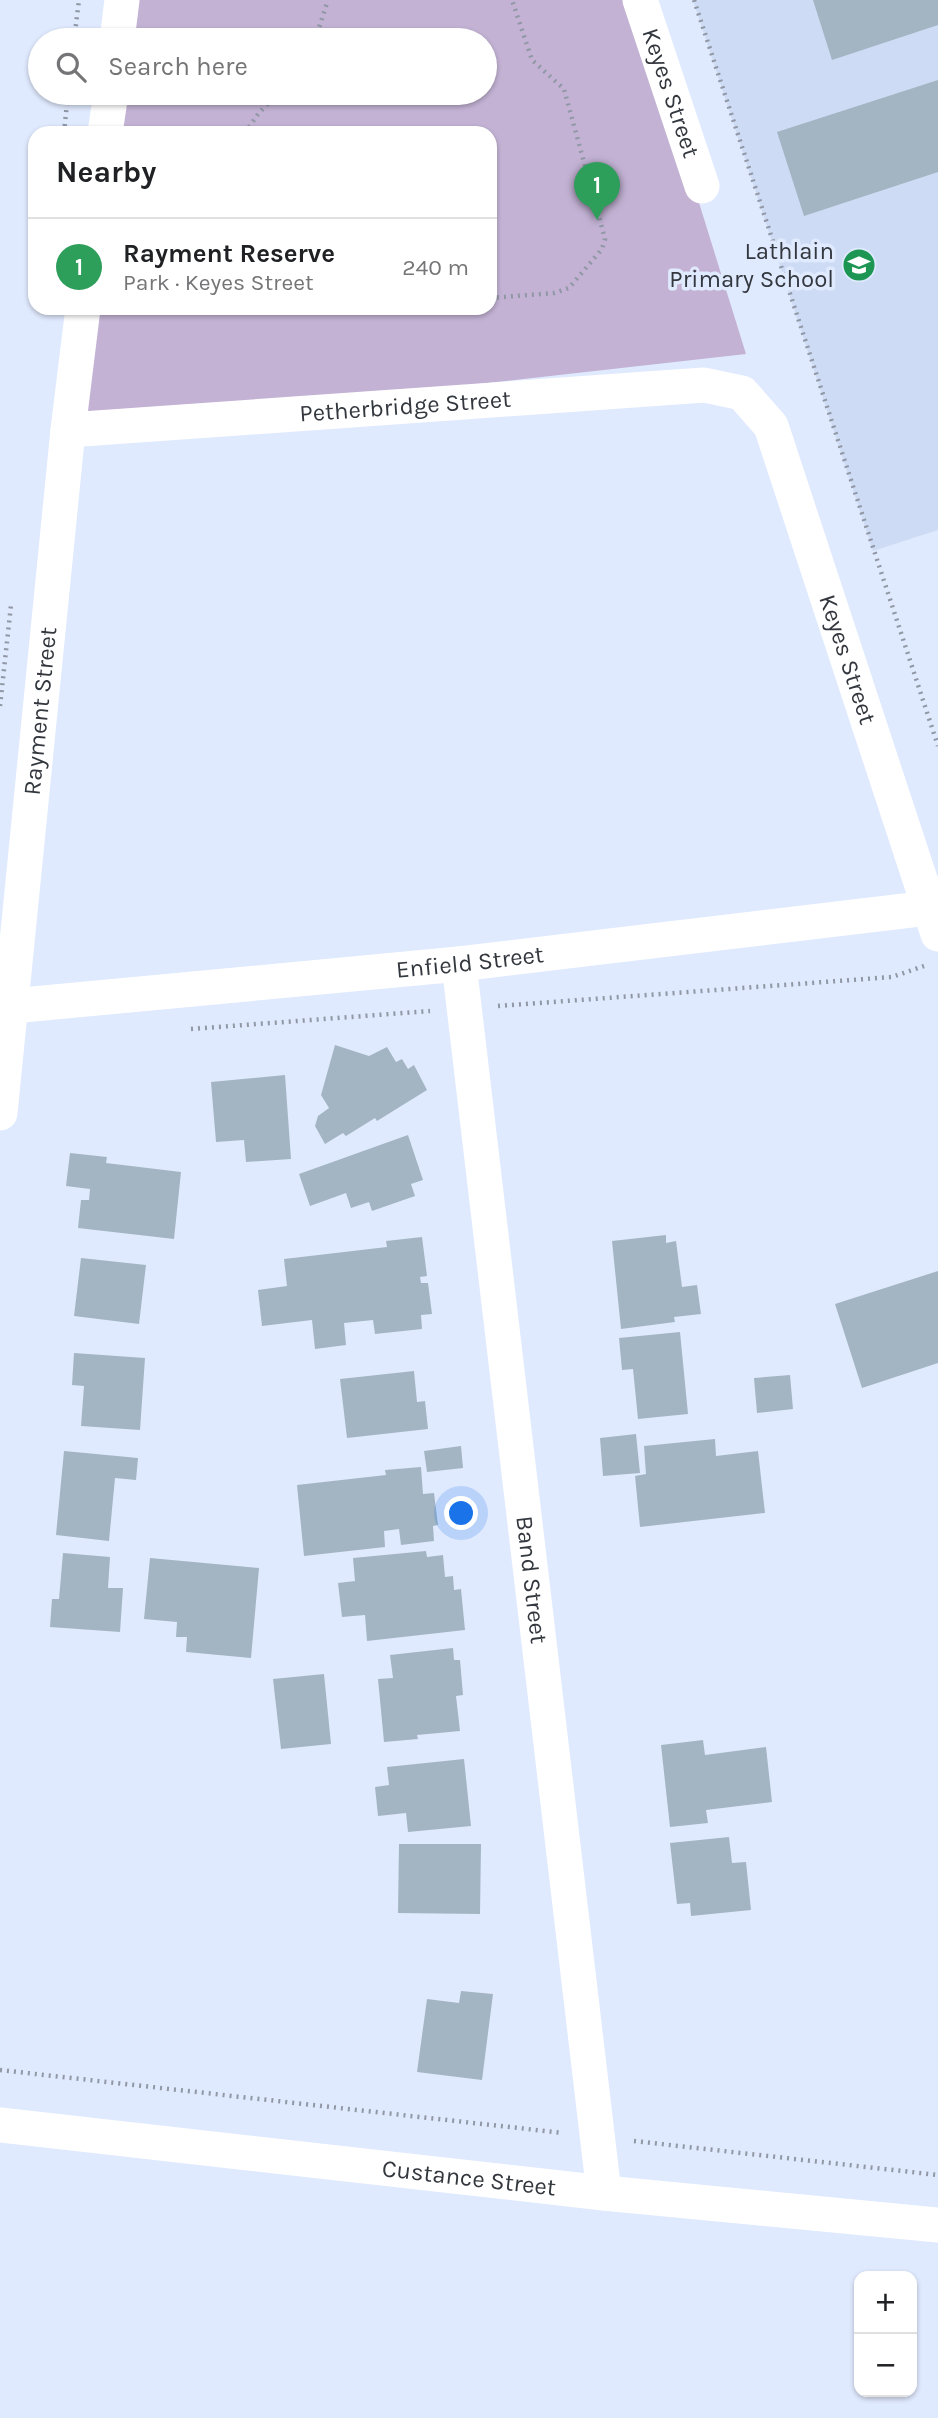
<!DOCTYPE html>
<meta charset="utf-8">
<style>
:root{--surface:#fff;--page:#f2f2f2;--text:#202124;--muted:#757577;--line:#e0e0e0;--accent:#1d9653}
body{margin:0;font-family:Karla,sans-serif;background:var(--page);color:var(--text)}
.controls{position:absolute;right:21px;bottom:21px;display:grid;overflow:hidden;border-radius:14px;box-shadow:0 2px 5px #0004}
.controls button{width:63px;height:63px;display:grid;place-items:center;padding:0;border:0;border-bottom:2px solid var(--line);background:var(--surface);color:var(--text);font:35px sans-serif}
.you{position:absolute;left:462px;top:1514px;width:24px;height:24px;margin:-18px;border:5px solid #fff;border-radius:50%;background:#1a73e8;box-shadow:0 0 0 10px #1a73e833}
.badge{display:grid;place-items:center;width:46px;height:46px;border-radius:50%;background:var(--accent);color:#fff;font-size:23px;font-weight:700}
.pin{position:absolute;translate:-50% -58px;filter:drop-shadow(0 2px 4px #0008)}
.pin::after{content:'';position:absolute;top:37px;width:24px;height:21px;background:inherit;clip-path:polygon(0 0,100% 0,50% 100%)}
.list{margin:0;padding:0;list-style:none}
h2{display:flex;justify-content:space-between;align-items:center;height:91px;margin:0;padding:0 28px;font-size:30px}
h2 small{font-size:23px;font-weight:400;color:var(--muted)}
.list li{display:grid;grid-template-columns:46px 1fr auto;gap:21px;align-items:center;box-sizing:border-box;height:98px;padding:0 28px;border-top:2px solid var(--line)}
.list b{display:block;font-size:26px;white-space:nowrap}
.list p{margin:0;font-size:23px;white-space:nowrap;color:var(--muted)}
.list em{font-size:23px;font-style:normal;color:var(--muted)}
.icon{flex:none;width:38px;height:38px;fill:none;stroke:currentColor;stroke-width:2;stroke-linecap:round;stroke-linejoin:round}
.map{position:relative;flex:none;width:938px;height:2418px;overflow:hidden}
.search{position:absolute;background:var(--surface);box-shadow:0 2px 5px #0004;left:28px;top:28px;width:469px;height:77px;display:flex;align-items:center;gap:18px;box-sizing:border-box;padding:0 24px;border-radius:38px;color:var(--muted);font-size:26px}
.panel{position:absolute;background:var(--surface);box-shadow:0 2px 5px #0004;left:28px;top:126px;width:469px;height:189px;border-radius:21px}
.map>svg:first-child{display:block}
</style>
<div class="map">
<svg width="938" height="2418" viewBox="0 0 938 2418">
<rect width="100%" height="100%" fill="#e0eafe"/>
<!-- built -->
<path fill="#cedbf4" d="M693 0H938V530L873 551Z"/>
<!-- green -->
<path fill="#c3b2d4" d="M122 0H636L746 354 68 430 83 308H490V133H105L111 93H485V40H117Z"/>
<!-- building -->
<path fill="#a3b5c3" d="M813 0H938V25L832 60Z
M938 80V172L804 216 777 132Z
M335 1045 369 1056 387 1047 396 1062 402 1059 408 1069 414 1065 427 1090 377 1121 375 1118 346 1136 343 1133 325 1144 315 1126 318 1116 329 1108 321 1095Z
M285 1075 291 1159 246 1162 244 1140 216 1142 211 1082Z
M408 1135 423 1180 411 1184 415 1196 372 1211 369 1202 351 1208 346 1193 310 1206 299 1174Z
M70 1153 107 1157 106 1163 181 1172 174 1239 78 1228 81 1200H89L90 1189 66 1186Z
M666 1235V1243L676 1241 682 1287 697 1285 701 1314 674 1317 675 1322 621 1329 612 1241Z
M422 1237 427 1276 420 1277 421 1283H428L432 1314 421 1315 422 1329 375 1334 373 1320 344 1323 346 1345 315 1349 312 1320 262 1326 258 1290 287 1286 284 1259 387 1247 386 1241Z
M81 1258 146 1265 139 1324 74 1316Z
M938 1271V1363L862 1388 835 1304Z
M680 1332 688 1414 638 1419 633 1369 622 1370 619 1338Z
M74 1353 145 1358 140 1430 81 1426 84 1386 72 1385Z
M414 1371 417 1402 425 1401 428 1429 347 1438 340 1379Z
M790 1375 793 1409 757 1413 754 1378Z
M636 1434 640 1473 603 1476 600 1438Z
M715 1439 716 1456 758 1451 765 1513 640 1527 635 1476 646 1474 644 1446Z
M461 1446 463 1468 427 1472 424 1451Z
M64 1451 138 1458 136 1480 115 1478 109 1541 56 1535Z
M421 1467 423 1494 434 1493 438 1525 433 1526 434 1541 401 1545 399 1529 384 1531 385 1547 304 1556 297 1485 386 1475 385 1470Z
M426 1551 427 1557 443 1555 445 1577 453 1576 454 1590 461 1589 465 1630 367 1641 365 1615 342 1617 338 1583 355 1581 353 1558Z
M63 1553 110 1557 108 1588H123L120 1632 50 1627 52 1599H59Z
M150 1558 259 1568 251 1658 186 1652 187 1637H176L177 1622 144 1619Z
M453 1648 454 1660H460L463 1695 456 1696 460 1731 417 1735 418 1739 384 1742 378 1679 393 1678 390 1655Z
M324 1674 331 1744 281 1749 273 1679Z
M703 1740 705 1755 766 1747 772 1802 706 1810 708 1823 670 1827 661 1745Z
M464 1759 471 1826 408 1832 406 1813 378 1816 375 1787 389 1785 387 1767Z
M729 1837 732 1863 746 1862 751 1910 691 1916 690 1903 677 1904 670 1843Z
M399 1844H481L480 1914 398 1913Z
M461 1991 493 1994 482 2080 417 2072 427 1999 459 2003Z"/>
<g fill="none" stroke-linecap="round" stroke-linejoin="round">
<!-- path -->
<path stroke="#9097a5" stroke-width="4.5" stroke-dasharray="2 5" stroke-linecap="butt" d="M694 0 938 746
M74 40 79 0
M315 40 328 0
M64 133 68 93
M245 133 258 114 278 93
M490 298 554 293 569 288 602 249 605 239 564 89 532 60 512 0
M0 706 11 605
M498 1006 892 977 924 966
M191 1029 430 1011
M0 2070 563 2133
M634 2141 938 2175"/>
<!-- street -->
<g stroke="#fff" stroke-width="35">
<path id="s1" d="M640 0 702 186"/>
<path d="M117 40 122 0"/>
<path d="M105 133 111 93"/>
<path id="s2" d="M68 430 704 385 742 393 771 426 938 934"/>
<path id="s3" d="M459 964 604 2193"/>
<path id="s4" d="M0 1005 12 1006 459 964 938 907"/>
<path id="s5" d="M0 1113 68 430 83 308"/>
<path id="s6" d="M0 2125 604 2193 938 2225"/>
</g>
</g>
<!-- icons -->
<defs>
<symbol id="school-disc" viewBox="-11 -11 22 22"><circle r="9.5" fill="#1d9653" stroke="#e0eafe"/><path d="M0-5L7-2L0 1L-7-2ZM-4 1L0 2.5L4 1V4Q0 6-4 4Z" fill="#fff"/></symbol>
</defs>
<g fill-rule="evenodd">
<use href="#school-disc" x="840" y="246" width="38" height="38"/>
</g>
<g text-anchor="middle" stroke-width="7" stroke-linejoin="round" paint-order="stroke">
<!-- street labels -->
<g font-size="24" fill="#33373e" stroke="#e0eafe">
<text dy="8" stroke="none"><textPath href="#s1" startOffset="98">Keyes Street</textPath></text>
<text dy="8" stroke="none"><textPath href="#s2" startOffset="338">Petherbridge Street</textPath></text>
<text dy="8" stroke="none"><textPath href="#s2" startOffset="966">Keyes Street</textPath></text>
<text dy="8" stroke="none"><textPath href="#s5" startOffset="404">Rayment Street</textPath></text>
<text dy="8" stroke="none"><textPath href="#s4" startOffset="472">Enfield Street</textPath></text>
<text dy="8" stroke="none"><textPath href="#s3" startOffset="620">Band Street</textPath></text>
<text dy="8" stroke="none"><textPath href="#s6" startOffset="472">Custance Street</textPath></text>
</g>
<!-- poi labels -->
<g font-size="24" fill="#33373e" stroke="#e0eafe" text-anchor="end">
<text x="834" y="259">Lathlain<tspan x="834" dy="28">Primary School</tspan></text>
</g>
</g>
</svg>
<div class="controls">
<button>+</button>
<button>−</button>
</div>
<div class="you"></div>
<div class="pin badge" style="left:597px;top:220px;background:#2e9e5b">1</div>
<div class="search"><svg class="icon" aria-label="search" viewBox="0 0 24 24"><circle cx="10" cy="10" r="6"/><path d="M15 15l6 6"/></svg>Search here</div>
<section class="panel">
<h2>Nearby<small></small></h2>
<ul class="list">
<li><span class="badge" style="background:#2e9e5b">1</span><div><b>Rayment Reserve</b><p>Park · Keyes Street</p></div><em>240 m</em></li>
</ul>
</section>
</div>
